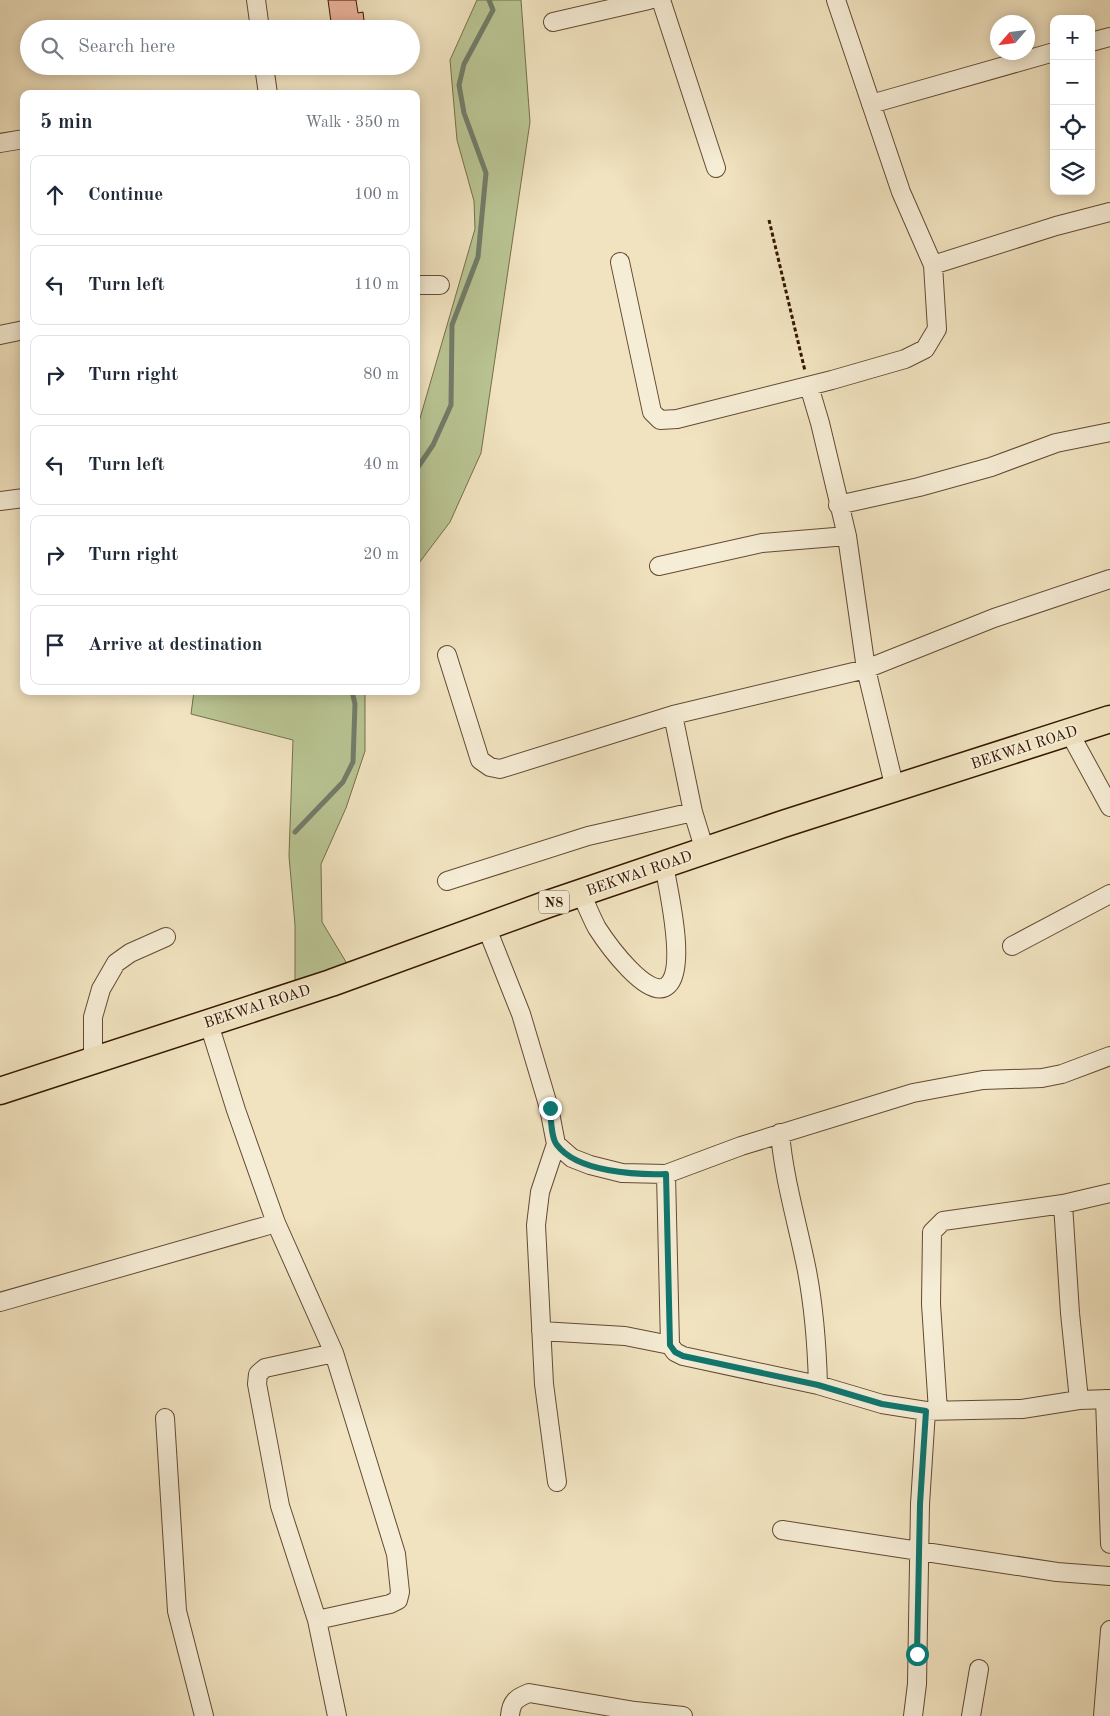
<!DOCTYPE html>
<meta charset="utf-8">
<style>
:root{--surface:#fff;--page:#f6f6f7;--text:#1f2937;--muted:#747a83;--line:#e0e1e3}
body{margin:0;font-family:"Old Standard TT",serif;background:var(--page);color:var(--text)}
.controls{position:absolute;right:15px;top:15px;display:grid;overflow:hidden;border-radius:10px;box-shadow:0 2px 12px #0003}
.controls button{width:45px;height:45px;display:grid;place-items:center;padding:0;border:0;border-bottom:1px solid var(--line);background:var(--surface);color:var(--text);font:25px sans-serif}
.compass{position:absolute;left:990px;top:15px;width:45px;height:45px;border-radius:50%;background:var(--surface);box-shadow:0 2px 12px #0003;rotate:242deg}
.stop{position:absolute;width:15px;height:15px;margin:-11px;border:4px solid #0f766e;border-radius:50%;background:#fff}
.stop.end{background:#0f766e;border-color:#fff;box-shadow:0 1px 5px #0008}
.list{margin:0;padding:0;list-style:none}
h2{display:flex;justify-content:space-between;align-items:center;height:65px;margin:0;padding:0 20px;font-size:21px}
h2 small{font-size:16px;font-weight:400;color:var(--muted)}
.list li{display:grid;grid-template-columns:32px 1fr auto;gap:15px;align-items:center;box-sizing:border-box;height:80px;margin:0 10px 10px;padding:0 10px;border:1px solid var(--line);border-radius:10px}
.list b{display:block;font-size:19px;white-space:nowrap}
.list em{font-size:16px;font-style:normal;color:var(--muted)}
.icon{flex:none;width:28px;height:28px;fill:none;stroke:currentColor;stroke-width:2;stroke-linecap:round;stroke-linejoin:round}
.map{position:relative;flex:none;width:1110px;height:1716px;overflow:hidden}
.search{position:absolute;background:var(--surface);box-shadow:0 2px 12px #0003;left:20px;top:20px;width:400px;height:55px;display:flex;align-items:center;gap:12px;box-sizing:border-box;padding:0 18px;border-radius:28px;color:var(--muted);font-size:19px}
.panel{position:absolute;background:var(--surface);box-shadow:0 2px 12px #0003;left:20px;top:90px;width:400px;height:605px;border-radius:10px}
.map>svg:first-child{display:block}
</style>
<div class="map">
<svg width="1110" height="1716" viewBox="0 0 1110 1716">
<rect width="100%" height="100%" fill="#f1e3c0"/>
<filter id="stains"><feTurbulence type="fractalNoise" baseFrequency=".004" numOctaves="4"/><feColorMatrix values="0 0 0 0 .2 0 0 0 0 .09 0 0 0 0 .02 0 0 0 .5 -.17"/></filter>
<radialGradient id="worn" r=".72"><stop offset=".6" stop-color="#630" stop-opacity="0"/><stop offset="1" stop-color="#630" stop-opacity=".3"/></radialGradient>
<!-- green -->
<path fill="#b9c493" stroke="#766e4a" d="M477 0H521L530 122 481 453 450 522 416 567V432L475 229 474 201 457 140 450 60Z
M194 691H365V751L346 808 321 864 322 922 349 967 295 984V925L289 856 293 740 191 714Z"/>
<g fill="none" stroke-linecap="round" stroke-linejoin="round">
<!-- stream -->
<path stroke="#727c69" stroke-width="5" d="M416 470 433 445 451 405 452 325 478 257 486 173 464 113 459 85 464 64 493 10 489 0
M295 832 343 782 353 762 355 704 352 691"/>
</g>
<!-- building -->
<path fill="#ebb49c" stroke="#341702" d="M328 0H356L358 13 363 12 365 29H332Z"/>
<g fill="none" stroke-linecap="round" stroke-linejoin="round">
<defs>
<path id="minor" d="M256 0 260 29
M661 0 716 168
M553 22 649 0
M1091 42 1110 37
M264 66 268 94
M871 104 1054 52
M0 143 24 139
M620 262 652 412 660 420 677 419 832 380 905 359 925 349 937 329 933 265 901 192 836 0
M933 265 1056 226 1110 212
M416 285H440
M0 335 24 330
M809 386 820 423 847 536 866 669 895 789
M0 501 24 498
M838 505 919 487 991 467 1056 443 1110 432
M659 566 762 543 847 536
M447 655 480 760 490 767 500 769 673 715 866 669 994 618 1110 579
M673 715 693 812 705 851
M1069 732 1110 807
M447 881 588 836 693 812
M581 893C586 904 591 917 597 928 606 942 649 1003 668 985 687 967 668 889 664 865
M486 926 521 1014 549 1108 556 1144 540 1192 536 1225 544 1384 557 1482
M1012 946 1110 894
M208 1021 236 1110 276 1223 334 1353 396 1554 400 1592 398 1600 390 1604 317 1620
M93 1059V1017L101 989 116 963 130 953 166 937
M780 1133C784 1180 798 1225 807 1271 814 1308 817 1347 818 1385
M556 1144 572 1158 590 1165 622 1173 666 1174 741 1146 913 1093 983 1080 1042 1078 1062 1074 1110 1056
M666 1174 670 1345 675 1352 683 1356 818 1385 882 1404 926 1411 1022 1409 1079 1400 1110 1399
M1063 1204 1070 1313 1079 1400
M0 1302 276 1223
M541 1331 625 1336 670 1345
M334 1353 265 1368 258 1374 257 1384 280 1506 317 1620 337 1716
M1105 1399 1110 1544
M938 1411 931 1304 932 1232 943 1221 1063 1204 1110 1193
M165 1418 177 1611 204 1716
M782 1530 1057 1572 1110 1576
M510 1716C511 1702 516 1698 529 1693L635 1711 683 1716
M913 1716 917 1684 920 1504 926 1411
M971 1716 979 1669
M1103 1716 1110 1630"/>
<path id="highway" d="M0 1091 331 983 548 904 783 824 1110 719"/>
</defs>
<!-- minor casing -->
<use href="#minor" stroke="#634a32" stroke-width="20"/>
<!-- highway casing -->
<use href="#highway" stroke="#341702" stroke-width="29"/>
<!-- path -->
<path stroke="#341702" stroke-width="3" stroke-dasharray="4 2.5" stroke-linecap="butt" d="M769 220 805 371"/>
<!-- minor -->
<use href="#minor" stroke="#f6edd6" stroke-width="18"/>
<!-- highway -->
<use href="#highway" stroke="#f1e3c0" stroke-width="26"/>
</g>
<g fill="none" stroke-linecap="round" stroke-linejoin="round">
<!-- route -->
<path stroke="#0f766e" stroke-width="6" d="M550 1108C551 1118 551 1138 557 1145 577 1172 636 1175 666 1174L670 1345 675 1352 683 1356 818 1385 882 1404 926 1411 920 1504 917 1654"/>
</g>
<g text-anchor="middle" stroke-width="4" stroke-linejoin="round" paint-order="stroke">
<!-- shield labels -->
<rect fill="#f6edd6" stroke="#6e5742" stroke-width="1" x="539" y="890.5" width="30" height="23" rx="4"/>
<g font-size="14" font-weight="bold" fill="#341702">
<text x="554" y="907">N8</text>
</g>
<!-- street labels -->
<g font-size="15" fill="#341702" stroke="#f6edd6">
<text transform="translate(1024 747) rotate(-18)" y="5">BEKWAI ROAD</text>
<text transform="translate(639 873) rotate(-19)" y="5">BEKWAI ROAD</text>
<text transform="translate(257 1006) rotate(-18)" y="5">BEKWAI ROAD</text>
</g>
</g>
<rect width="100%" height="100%" filter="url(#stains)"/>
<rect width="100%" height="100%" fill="url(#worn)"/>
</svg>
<div class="controls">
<button>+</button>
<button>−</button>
<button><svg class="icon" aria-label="locate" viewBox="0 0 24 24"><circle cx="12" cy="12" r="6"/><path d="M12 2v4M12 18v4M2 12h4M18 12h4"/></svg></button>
<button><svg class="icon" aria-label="layers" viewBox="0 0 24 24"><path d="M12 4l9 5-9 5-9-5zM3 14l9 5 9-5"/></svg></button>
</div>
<svg class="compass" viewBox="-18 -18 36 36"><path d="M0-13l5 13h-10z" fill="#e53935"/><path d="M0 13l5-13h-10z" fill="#747a83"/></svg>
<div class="stop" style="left:917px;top:1654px"></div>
<div class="stop end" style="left:550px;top:1108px"></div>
<div class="search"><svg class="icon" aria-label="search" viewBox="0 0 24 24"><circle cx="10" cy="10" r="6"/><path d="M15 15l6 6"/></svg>Search here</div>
<section class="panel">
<h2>5 min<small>Walk · 350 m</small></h2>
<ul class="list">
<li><svg class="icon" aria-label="ahead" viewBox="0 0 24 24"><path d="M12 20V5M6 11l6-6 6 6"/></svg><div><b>Continue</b></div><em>100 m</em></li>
<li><svg class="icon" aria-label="left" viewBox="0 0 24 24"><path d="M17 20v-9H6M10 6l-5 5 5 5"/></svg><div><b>Turn left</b></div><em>110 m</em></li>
<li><svg class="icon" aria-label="right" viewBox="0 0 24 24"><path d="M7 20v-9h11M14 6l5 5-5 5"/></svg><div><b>Turn right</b></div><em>80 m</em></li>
<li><svg class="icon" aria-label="left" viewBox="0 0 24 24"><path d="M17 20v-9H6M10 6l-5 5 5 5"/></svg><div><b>Turn left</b></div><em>40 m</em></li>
<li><svg class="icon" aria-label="right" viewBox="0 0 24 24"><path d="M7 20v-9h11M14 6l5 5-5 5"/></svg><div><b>Turn right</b></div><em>20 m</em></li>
<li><svg class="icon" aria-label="arrive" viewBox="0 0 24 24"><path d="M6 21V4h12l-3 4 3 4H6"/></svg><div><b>Arrive at destination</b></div></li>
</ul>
</section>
</div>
